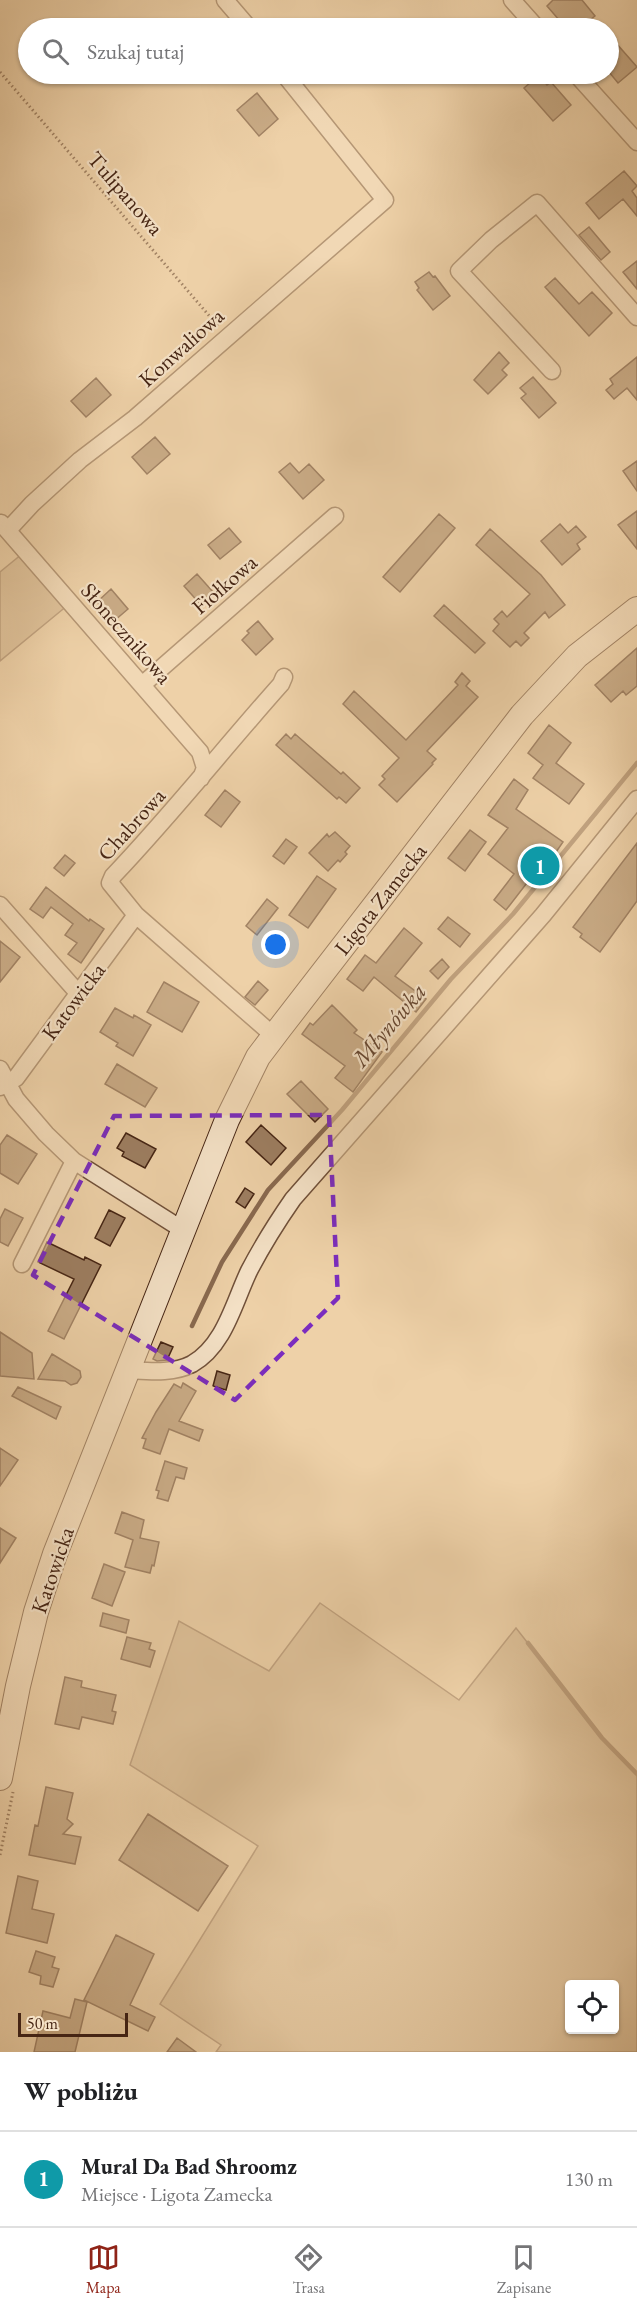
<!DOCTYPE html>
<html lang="pl">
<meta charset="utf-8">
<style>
:root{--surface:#fff;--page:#f2f2f2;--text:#202124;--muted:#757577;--line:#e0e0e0;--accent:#8f2418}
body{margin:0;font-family:"EB Garamond",serif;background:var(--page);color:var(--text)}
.controls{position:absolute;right:18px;bottom:18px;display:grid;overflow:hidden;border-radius:6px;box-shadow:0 2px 4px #0004}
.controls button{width:54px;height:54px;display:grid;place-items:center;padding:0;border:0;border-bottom:2px solid var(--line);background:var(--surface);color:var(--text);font:30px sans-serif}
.scale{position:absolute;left:18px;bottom:15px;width:110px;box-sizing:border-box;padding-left:6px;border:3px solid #462514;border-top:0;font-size:16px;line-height:21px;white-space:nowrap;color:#462514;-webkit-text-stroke:4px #f4e1c6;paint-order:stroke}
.you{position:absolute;left:276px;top:945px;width:21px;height:21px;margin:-15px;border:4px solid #fff;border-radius:50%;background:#1a73e8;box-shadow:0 0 0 9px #1a73e833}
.badge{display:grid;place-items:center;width:39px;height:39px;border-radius:50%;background:var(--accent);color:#fff;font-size:20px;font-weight:700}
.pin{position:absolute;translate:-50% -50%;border:3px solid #fff;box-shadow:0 2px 6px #0006}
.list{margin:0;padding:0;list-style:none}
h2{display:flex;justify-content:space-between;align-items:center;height:78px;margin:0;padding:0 24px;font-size:26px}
h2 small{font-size:20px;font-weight:400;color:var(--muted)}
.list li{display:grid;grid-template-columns:39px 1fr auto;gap:18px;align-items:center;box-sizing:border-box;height:96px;padding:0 24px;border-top:2px solid var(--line)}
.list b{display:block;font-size:22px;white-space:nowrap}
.list p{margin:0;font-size:20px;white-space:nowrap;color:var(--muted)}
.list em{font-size:20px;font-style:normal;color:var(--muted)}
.icon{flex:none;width:33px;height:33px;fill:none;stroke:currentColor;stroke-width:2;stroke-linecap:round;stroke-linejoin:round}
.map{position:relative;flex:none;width:637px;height:2052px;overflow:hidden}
.search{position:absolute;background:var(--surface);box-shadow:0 2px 4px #0004;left:18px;right:18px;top:18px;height:66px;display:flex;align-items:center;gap:15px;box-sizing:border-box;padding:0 21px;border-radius:33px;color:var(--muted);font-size:22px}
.sheet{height:174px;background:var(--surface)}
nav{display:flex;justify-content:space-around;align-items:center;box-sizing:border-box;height:84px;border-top:2px solid var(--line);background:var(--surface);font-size:16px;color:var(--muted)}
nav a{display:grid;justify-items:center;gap:3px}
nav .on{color:var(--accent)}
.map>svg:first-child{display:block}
</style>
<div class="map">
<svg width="637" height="2052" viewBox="0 0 637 2052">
<rect width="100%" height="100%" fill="#eed1a8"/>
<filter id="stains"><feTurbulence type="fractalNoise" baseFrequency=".00333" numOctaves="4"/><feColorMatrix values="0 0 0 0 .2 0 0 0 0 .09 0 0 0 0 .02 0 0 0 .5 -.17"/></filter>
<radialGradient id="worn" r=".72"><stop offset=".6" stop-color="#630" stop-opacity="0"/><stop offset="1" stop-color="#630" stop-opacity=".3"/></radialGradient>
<!-- green -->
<path fill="#d1b48f" stroke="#8c6c52" stroke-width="1.5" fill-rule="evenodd" d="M22 554 68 605 0 661V572Z
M320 1603 459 1700 516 1628 602 1738 637 1774V2052H216L221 2045 160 2004 258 1846 130 1765 179 1621 269 1671ZM614 1984V2030H570V1984Z"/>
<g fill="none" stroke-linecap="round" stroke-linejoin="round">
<!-- stream -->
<path stroke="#89694f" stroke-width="4.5" d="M192 1326 222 1262 268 1190 342 1110 451 979 513 914 637 763
M528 1643 602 1738 637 1774"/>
</g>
<!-- building -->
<path fill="#9d7e61" stroke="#462514" stroke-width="1.5" d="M553 0H582L595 16 580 28H566L547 6Z
M609 35 637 67 618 83 609 72Z
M539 75 547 85 551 82 571 105 553 121 524 88Z
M257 93 278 119 259 136 237 110Z
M624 171 637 186 632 191 637 198V216L623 199 599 219 586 203Z
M589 227 610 252 601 260 579 235Z
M637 261V289L623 272Z
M429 272 433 277 435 276 450 296 433 310 417 290 419 288 415 282Z
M555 278 579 304 592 292 612 313 589 336 545 287Z
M499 352 509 363 502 370 507 375 488 394 474 380Z
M637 357V400L627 388 614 399 606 390 613 384 610 379Z
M533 377 556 403 539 418 521 398 526 394 520 388Z
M96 378 111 395 86 417 71 401Z
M155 437 170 454 147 474 132 457Z
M637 461V491L623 471Z
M290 463 299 473 309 464 324 480 303 499 279 472Z
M637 511V549L618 525Z
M439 514 455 528 400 592 383 577Z
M560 524 568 533 576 526 586 537 577 544 580 549 562 565 541 541Z
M229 528 241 542 220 559 208 545Z
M490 529 541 575 565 605 549 618 545 612 524 633 529 638 521 646 516 641 510 647 493 631 499 624 494 619 502 611 507 617 530 594 476 545Z
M197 574 213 592 200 604 184 586Z
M111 589 128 609 114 621 97 602Z
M444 605 485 643 475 653 434 616Z
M258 621 273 639 256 655 242 640 249 633 247 631Z
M637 648V686L626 695 623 691 611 702 595 685Z
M462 673 470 681 466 686 478 697 427 751 436 759 432 763 433 764 397 802 379 785 385 779 382 776 399 758 343 704 354 691 406 740 458 685 455 682Z
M549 725 571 743 556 763 584 784 569 804 533 778 543 765 528 753Z
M286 734 291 739 295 734 341 774 343 772 360 788 346 803 339 797 337 799 276 745Z
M514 779 528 790 516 809 563 842 554 855 550 853 506 910 494 900 514 874 488 854 508 828 488 815Z
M225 790 240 802 221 827 205 815Z
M470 830 486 842 465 871 448 858Z
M335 832 350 846 345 852 347 854 340 862 338 860 328 871 309 853 327 834 329 837Z
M286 839 297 847 284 864 273 856Z
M637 843V901L600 952 580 937 582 934 573 927Z
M65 855 75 863 64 876 54 868Z
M317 876 336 889 308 928 289 915Z
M46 887 89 921 90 919 104 929 81 963 68 954 77 943 65 935 73 924 51 907 43 918 30 909Z
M267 899 278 908 257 935 246 926Z
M448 917 470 934 460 947 438 929Z
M404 928 422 943 395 976 426 999 416 1012 374 977 363 991 347 979 365 955 376 963Z
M0 941 20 957 0 982Z
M442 959 449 967 438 979 430 971Z
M258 981 268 990 255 1005 245 997Z
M164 982 199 1002 182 1032 147 1012Z
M332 1005 357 1030 354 1033 382 1052 353 1092 335 1078 345 1066 302 1034 310 1023 313 1025Z
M115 1008 133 1018 134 1015 151 1025 133 1056 116 1046 118 1043 100 1032Z
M117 1064 157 1088 145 1107 105 1084Z
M301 1081 328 1109 315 1122 287 1094Z
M261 1125 286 1148 271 1165 246 1142Z
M126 1133 156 1149 145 1168 122 1156 124 1152 117 1148Z
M7 1135 37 1154 18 1184 0 1173V1145Z
M245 1188 254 1194 245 1208 236 1202Z
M5 1209 23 1218 8 1246 0 1242V1219Z
M109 1210 125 1218 110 1246 95 1238Z
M47 1242 84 1260 85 1257 101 1265 64 1339 48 1331 74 1279 38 1262Z
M0 1332 32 1353 34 1379 0 1376Z
M161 1342 173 1347 167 1360 157 1361 153 1359Z
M52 1354 80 1371 81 1377 77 1383 71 1385 65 1381 38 1379Z
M217 1371 230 1375 226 1390 213 1386Z
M183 1383 196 1391 179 1421 203 1430 199 1441 169 1429 160 1454 143 1448 146 1439 142 1438 156 1412 174 1384 181 1388Z
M18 1387 61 1407 56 1419 12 1396Z
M0 1448 18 1460 0 1486Z
M165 1461 187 1468 184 1479 176 1477 168 1501 157 1498 159 1491 156 1490Z
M122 1512 144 1520 140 1538 159 1542 154 1566 152 1565 150 1573 125 1567 133 1540 115 1533Z
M0 1528 16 1538 0 1563Z
M104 1564 125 1572 112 1606 92 1598Z
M103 1613 129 1620 126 1633 100 1626Z
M127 1637 151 1643 149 1649 155 1651 150 1667 121 1659Z
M65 1677 82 1681 81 1687 116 1695 112 1711 116 1712 113 1724 82 1717 79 1729 55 1724Z
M46 1787 73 1793 67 1819 73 1824 63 1834 81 1837 75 1864 29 1855 35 1825 38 1826Z
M148 1814 228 1866 198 1911 119 1860Z
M18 1876 38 1881 32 1909 54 1914 47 1943 6 1933Z
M116 1935 154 1954 130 2005 155 2017 148 2031 84 2000Z
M36 1951 55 1957 52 1967 59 1969 53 1987 40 1984 41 1976 29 1972Z
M75 1999 87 2002 75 2052H34L43 2011 70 2018Z
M177 2038 196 2052H167Z"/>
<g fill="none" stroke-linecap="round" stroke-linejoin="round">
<defs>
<path id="minor" d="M225 0 249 28
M512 0 537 28
M576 74 637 142
M552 371 459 271 491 240 537 203 637 317
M1 523 200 752 205 768 201 778
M8 530 32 504 80 460 135 418 385 200 284 74
M142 685 335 516
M0 905 78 993
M274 1036 136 915 110 883 113 876C172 814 224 748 281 684L284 677
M0 1069 16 1099 46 1134 74 1161 183 1230
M0 1087 16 1078 136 915
M22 1264 74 1161
M128 1370C148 1371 173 1374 192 1364 225 1345 234 1302 249 1271 262 1246 277 1222 293 1199L543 915 637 799"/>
<path id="secondary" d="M0 1778 18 1686 36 1612 55 1554 227 1120 258 1057 280 1028 522 715 577 656 637 609"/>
</defs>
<!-- minor casing -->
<use href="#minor" stroke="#705039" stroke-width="19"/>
<!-- secondary casing -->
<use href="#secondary" stroke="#462514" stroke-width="26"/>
<!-- path -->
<path stroke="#462514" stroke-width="3" stroke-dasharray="1.5 3" stroke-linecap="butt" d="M0 72 218 326
M0 1855 13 1792"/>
<!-- minor -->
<use href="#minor" stroke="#f4e1c6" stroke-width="16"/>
<!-- secondary -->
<use href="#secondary" stroke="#f4e1c6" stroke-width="24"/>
</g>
<!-- marked area -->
<path d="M0 0H637V2052H0ZM329 1115 338 1298 235 1400 33 1275 114 1116Z" fill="#eed1a8" fill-opacity=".55" fill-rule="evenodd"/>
<path fill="none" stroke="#7b2cbf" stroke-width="4.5" stroke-dasharray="12 8" stroke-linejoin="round" d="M329 1115 338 1298 235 1400 33 1275 114 1116Z"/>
<g text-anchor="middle" stroke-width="4.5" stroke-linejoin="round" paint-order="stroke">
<!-- street labels -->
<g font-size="22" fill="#462514" stroke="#f4e1c6">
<text transform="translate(126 193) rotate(49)" y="8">Tulipanowa</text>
<text transform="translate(181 347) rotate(-42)" y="8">Konwaliowa</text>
<text transform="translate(224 584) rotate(-41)" y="8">Fiołkowa</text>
<text transform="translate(127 633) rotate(49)" y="8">Słonecznikowa</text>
<text transform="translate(131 824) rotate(-48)" y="8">Chabrowa</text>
<text transform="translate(380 899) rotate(-52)" y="8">Ligota Zamecka</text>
<text transform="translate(73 1001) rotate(-53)" y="8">Katowicka</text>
<text transform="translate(52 1570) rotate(-71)" y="8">Katowicka</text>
</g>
<!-- water labels -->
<g font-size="24" font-style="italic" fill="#674731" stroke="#f4e1c6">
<text transform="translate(389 1025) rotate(-50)" y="8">Młynówka</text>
</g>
</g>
<rect width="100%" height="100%" filter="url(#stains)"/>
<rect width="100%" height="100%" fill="url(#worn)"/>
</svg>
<div class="controls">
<button><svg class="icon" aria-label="locate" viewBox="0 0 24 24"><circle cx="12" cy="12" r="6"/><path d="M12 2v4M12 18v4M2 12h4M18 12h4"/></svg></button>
</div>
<div class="scale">50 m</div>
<div class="you"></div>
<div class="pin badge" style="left:540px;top:866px;background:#0f9aa8">1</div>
<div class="search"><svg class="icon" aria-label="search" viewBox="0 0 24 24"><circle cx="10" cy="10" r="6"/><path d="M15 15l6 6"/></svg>Szukaj tutaj</div>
</div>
<section class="sheet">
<h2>W pobliżu<small></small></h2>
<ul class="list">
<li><span class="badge" style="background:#0f9aa8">1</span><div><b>Mural Da Bad Shroomz</b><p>Miejsce · Ligota Zamecka</p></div><em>130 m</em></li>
</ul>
</section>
<nav>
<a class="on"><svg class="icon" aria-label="map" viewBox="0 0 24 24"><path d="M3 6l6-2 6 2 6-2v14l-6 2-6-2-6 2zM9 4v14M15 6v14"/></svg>Mapa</a>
<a><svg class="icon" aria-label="directions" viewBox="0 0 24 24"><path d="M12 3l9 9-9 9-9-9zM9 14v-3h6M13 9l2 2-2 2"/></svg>Trasa</a>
<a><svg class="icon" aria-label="saved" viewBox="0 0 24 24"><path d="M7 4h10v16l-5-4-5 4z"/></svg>Zapisane</a>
</nav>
